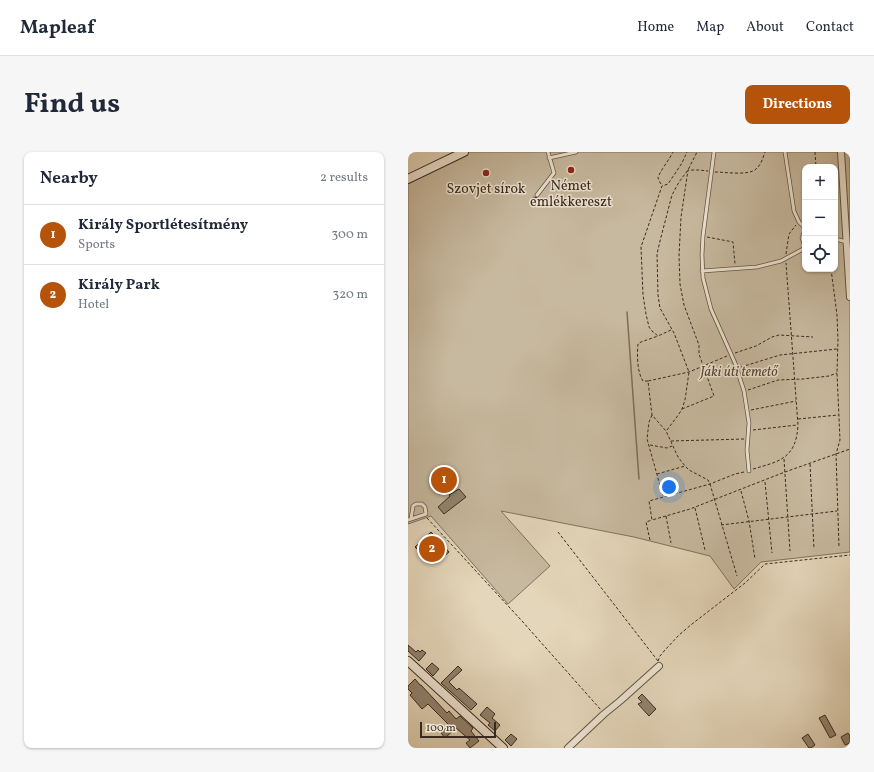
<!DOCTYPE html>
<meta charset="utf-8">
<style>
:root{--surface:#fff;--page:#f6f6f7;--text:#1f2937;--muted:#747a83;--line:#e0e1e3;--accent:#b45309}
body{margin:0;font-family:Vollkorn,serif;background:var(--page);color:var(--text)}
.controls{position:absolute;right:12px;top:12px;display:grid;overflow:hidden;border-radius:8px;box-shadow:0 1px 3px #0004}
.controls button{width:36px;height:36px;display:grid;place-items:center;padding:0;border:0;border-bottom:1px solid var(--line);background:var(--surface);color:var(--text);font:20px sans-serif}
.scale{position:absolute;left:12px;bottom:10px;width:76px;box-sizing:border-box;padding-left:4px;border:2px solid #382a1e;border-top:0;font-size:11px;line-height:14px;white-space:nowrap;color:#382a1e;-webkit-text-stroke:3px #ede4d2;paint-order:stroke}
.you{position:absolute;left:261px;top:335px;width:14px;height:14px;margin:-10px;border:3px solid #fff;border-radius:50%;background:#1a73e8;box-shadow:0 0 0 6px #1a73e833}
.badge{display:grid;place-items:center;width:26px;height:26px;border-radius:50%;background:var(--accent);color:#fff;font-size:13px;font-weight:700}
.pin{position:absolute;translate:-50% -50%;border:2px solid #fff;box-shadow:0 1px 4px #0006}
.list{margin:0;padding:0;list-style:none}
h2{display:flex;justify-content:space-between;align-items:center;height:52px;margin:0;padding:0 16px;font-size:17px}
h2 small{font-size:13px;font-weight:400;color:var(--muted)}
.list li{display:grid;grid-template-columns:26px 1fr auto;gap:12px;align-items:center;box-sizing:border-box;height:60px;padding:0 16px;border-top:1px solid var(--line)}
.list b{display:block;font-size:15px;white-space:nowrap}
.list p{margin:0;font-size:13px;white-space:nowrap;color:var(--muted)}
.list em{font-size:13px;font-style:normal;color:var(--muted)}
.icon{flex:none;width:22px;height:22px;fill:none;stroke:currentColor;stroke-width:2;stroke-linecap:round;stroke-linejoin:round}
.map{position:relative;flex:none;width:442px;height:596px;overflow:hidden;border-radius:8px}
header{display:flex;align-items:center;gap:24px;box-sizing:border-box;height:56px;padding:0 20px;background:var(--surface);border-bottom:1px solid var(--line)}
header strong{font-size:19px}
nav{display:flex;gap:22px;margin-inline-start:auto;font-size:14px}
.intro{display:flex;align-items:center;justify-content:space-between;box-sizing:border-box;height:96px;padding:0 24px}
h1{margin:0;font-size:28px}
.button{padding:10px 18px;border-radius:8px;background:var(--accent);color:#fff;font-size:14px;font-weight:700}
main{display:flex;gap:24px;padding:0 24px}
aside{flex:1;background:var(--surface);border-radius:8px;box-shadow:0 1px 3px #0004}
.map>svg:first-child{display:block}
</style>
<header>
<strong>Mapleaf</strong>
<nav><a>Home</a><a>Map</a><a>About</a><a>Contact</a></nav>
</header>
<div class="intro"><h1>Find us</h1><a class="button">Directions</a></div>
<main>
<aside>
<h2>Nearby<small>2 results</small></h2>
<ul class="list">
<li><span class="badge">1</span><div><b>Király Sportlétesítmény</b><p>Sports</p></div><em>300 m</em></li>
<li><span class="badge">2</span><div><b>Király Park</b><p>Hotel</p></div><em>320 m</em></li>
</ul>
</aside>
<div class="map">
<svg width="442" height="596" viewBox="0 0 442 596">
<rect width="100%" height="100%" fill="#e4d6ba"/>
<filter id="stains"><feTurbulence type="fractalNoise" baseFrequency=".005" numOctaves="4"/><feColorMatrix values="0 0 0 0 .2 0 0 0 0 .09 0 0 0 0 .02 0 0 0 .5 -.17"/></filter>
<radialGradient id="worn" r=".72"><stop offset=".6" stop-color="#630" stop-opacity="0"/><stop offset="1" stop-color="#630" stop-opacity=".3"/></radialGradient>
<!-- green -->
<path fill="#c7b99f" stroke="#80725e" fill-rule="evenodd" d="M61 0H442V400L353 410 326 437 302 404 226 385 93 359 142 414 100 452 23 364 0 372V29ZM397 15H427V117H397Z"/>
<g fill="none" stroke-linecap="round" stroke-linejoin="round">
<!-- stream -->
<path stroke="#7c6e5c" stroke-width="1.5" d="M219 160 231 327"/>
</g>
<!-- building -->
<path fill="#91836f" stroke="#382a1e" d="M125 45 130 46 131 53 127 54Z
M51 337 58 345 36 362 30 355 42 344 41 343Z
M23 380 41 400 28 411 18 399 14 402 7 395Z
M0 493 8 500 10 498 12 500 14 498 18 501 11 509 0 499Z
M24 511 31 517 25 524 18 517Z
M50 514 54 518 41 530 49 538 51 536 69 552 63 558 33 531Z
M7 527 12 533H13L39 561 41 559 48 567 52 564 65 576 63 579 71 589 62 596 58 591 62 588 48 576 37 586 33 581 41 573 20 552 14 557 2 543 4 541 0 537V534Z
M234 542 248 557 241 564 230 552 234 550 230 546Z
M79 555 87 562 84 566 92 573 87 579 80 573 82 571 72 563Z
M417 563 428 583 422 586 411 566Z
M440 581 442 584V591L437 593 433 585Z
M103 582 109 587 103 594 97 588Z
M400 582 407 593 403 596H401L394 586Z"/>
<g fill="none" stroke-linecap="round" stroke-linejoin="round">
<defs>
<path id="lane" d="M306 0 295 84 294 103 295 126 303 157 327 211 336 239 341 271 339 298 341 319
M377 0 386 59 391 70 397 76
M141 6 168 0
M129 43 146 21 140 0
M397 78 394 86 397 94
M427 87 439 90
M294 119 349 115 373 109 397 96
M0 368 18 362 17 355 14 352H8L5 354 3 367"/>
<path id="street" d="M433 0 442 145
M160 596 196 562 212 549 251 514"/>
<path id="secondary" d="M0 27 56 0
M0 509 95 596"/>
</defs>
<!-- lane casing -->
<use href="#lane" stroke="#635545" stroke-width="4.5"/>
<!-- street casing -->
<use href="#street" stroke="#635545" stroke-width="8"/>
<!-- secondary casing -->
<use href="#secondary" stroke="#382a1e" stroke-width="10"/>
<!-- path -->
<path stroke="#382a1e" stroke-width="1" stroke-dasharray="3 2" stroke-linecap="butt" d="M407 0 408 15
M307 20C317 20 341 24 348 17 353 13 355 6 357 0
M253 32C252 31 251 28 250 26 250 22 263 5 265 0
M299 85 325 90 327 112
M378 102 381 82 388 73
M423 117 429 163 430 189 429 221 432 288 428 302 431 395
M263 178 250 184 244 179 241 175 238 162 235 143 233 95 254 34 260 32 274 11 279 0
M327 201 348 194 364 185 371 183 405 185
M319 204 281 220 240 229 244 263 258 279 270 305 277 314 281 318 300 328 302 332 329 424
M333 215 372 203 429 197
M240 229H235C229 220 229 203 230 192L233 190 250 184
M340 238 370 228 395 227 421 224 429 221
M274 257 306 244 291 202V193L276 153 272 132 271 104 273 65 280 18H291L300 19
M343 258 388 249
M244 263 241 270 239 287 255 344
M390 267 430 263
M259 278 271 262 274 257 277 248 281 220 266 181 252 156 250 143 249 102 252 89 264 43 271 30 280 18 289 0
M345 278 389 273
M263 289 336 287
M242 293 259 296 264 294
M376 307 382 399
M402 312 406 397
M345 317C373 309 388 306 390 273L378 111
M336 320 327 322 302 332 241 349 244 368 282 357 377 320 442 297
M249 322 277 314
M357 330 364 401
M333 339 341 369 347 407
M287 356 297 398
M258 364 263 391
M19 366 114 469 193 558
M313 373 429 359
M150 380 250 509
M242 388 238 370 244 368
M250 509 252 504 257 498 271 483 284 472 337 431 357 412 442 403"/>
<!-- lane -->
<use href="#lane" stroke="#ede4d2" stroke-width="3"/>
<!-- street -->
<use href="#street" stroke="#ede4d2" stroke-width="6"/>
<!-- secondary -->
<use href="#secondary" stroke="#ede4d2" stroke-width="8"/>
</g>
<!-- markers -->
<g fill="#8f2418" stroke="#ede4d2" stroke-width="1.5">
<circle cx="163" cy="18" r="4"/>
<circle cx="78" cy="21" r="4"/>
</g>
<g text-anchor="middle" stroke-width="3" stroke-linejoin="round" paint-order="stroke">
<!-- poi labels -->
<g font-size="14" fill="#382a1e" stroke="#ede4d2">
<text x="163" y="38">Német<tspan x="163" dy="16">emlékkereszt</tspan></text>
<text x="78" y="41">Szovjet sírok</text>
</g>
<!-- park labels -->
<g font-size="14" font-style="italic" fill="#554738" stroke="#ede4d2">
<text x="331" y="224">Jáki úti temető</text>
</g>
</g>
<rect width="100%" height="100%" filter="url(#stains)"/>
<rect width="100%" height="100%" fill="url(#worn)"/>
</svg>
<div class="controls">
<button>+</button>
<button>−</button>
<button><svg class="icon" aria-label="locate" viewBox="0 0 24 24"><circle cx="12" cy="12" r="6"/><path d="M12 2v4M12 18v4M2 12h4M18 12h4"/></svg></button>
</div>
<div class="scale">100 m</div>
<div class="you"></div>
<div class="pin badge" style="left:36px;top:328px">1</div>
<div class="pin badge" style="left:24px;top:397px">2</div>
</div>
</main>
